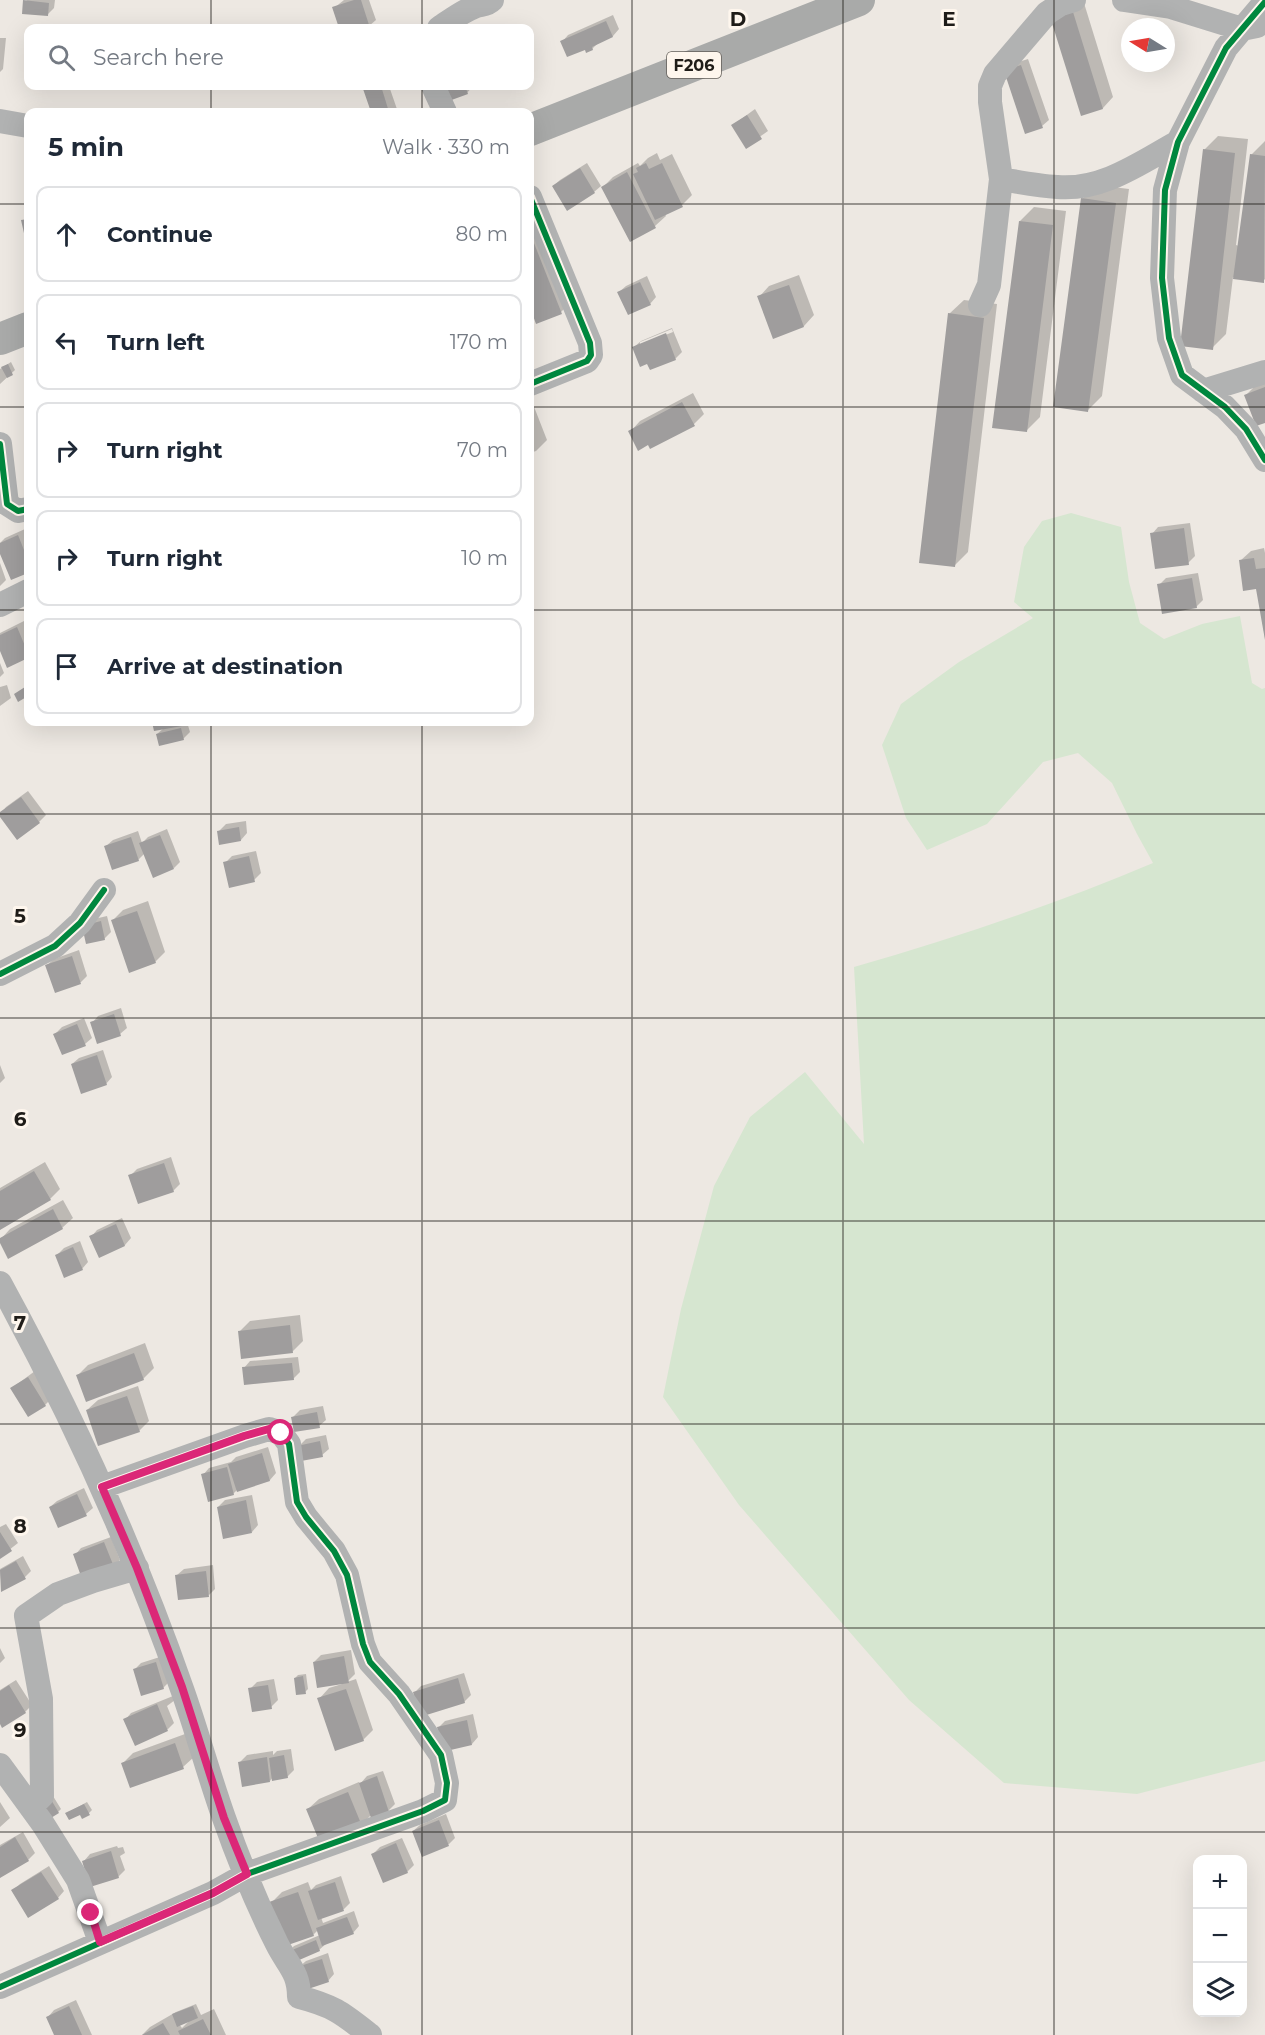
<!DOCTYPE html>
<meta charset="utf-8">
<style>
:root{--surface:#fff;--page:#f6f6f7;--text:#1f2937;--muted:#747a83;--line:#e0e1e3}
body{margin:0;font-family:Montserrat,sans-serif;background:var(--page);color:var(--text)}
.controls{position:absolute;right:18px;bottom:18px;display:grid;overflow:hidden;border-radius:12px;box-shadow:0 6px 24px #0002}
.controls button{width:54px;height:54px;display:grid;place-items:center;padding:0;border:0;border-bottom:2px solid var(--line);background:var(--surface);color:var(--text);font:30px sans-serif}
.compass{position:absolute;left:1121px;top:18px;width:54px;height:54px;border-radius:50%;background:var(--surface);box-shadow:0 6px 24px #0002;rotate:281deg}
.stop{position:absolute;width:18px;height:18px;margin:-14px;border:4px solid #db2777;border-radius:50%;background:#fff}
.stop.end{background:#db2777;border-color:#fff;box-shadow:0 2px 6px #0008}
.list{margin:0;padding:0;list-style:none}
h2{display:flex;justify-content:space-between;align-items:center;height:78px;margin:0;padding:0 24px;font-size:26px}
h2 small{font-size:20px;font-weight:400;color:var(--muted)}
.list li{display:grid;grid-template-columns:39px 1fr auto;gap:18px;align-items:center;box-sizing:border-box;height:96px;margin:0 12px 12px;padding:0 12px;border:2px solid var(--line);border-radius:12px}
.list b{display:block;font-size:22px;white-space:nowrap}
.list em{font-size:20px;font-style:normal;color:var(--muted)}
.icon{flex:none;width:33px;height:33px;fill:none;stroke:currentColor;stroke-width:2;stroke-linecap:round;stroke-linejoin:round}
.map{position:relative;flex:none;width:1265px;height:2035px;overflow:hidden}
.search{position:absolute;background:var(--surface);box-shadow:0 6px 24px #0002;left:24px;top:24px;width:510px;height:66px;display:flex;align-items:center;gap:15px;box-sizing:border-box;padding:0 21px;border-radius:12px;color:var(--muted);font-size:22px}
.panel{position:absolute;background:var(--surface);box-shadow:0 6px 24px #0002;left:24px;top:108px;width:510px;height:618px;border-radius:12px}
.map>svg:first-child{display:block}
</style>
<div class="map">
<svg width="1265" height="2035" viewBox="0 0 1265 2035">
<rect width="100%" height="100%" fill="#ede8e2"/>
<!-- green -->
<path fill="#d6e6d0" d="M1071 513 1121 527 1129 582 1140 623 1164 639 1202 624 1240 616 1252 683 1262 689 1265 688V1761L1137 1794 1004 1783 909 1700 739 1505 663 1397 681 1309 714 1186 750 1117 805 1072 864 1144 854 967C955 938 1056 904 1153 863L1137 834 1112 783 1078 753 1043 762 987 824 927 850 906 818 882 745 901 704 959 662 1033 618 1014 602 1024 547 1042 521Z"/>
<!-- shadow -->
<path fill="#0003" fill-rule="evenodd" d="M26 0H55L54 8 47 15Z
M344 0H369L376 20 369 26 363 28H341L334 8Z
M1084 3 1113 97 1103 108 1082 114 1063 10Z
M613 15 619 29 613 36 599 42 592 49 562 42 568 35Z
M0 38H6L3 69 0 72Z
M1028 59 1049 120 1042 126 1012 64Z
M363 86H389L398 112H372Z
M444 86H473L467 93Z
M755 109 768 131 747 146 733 125Z
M1218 136 1248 139 1236 245 1239 246 1251 155 1265 141V279L1263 281 1233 277 1226 334 1212 348 1204 150Z
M657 153 660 160 672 154 692 195 682 205 665 214 666 216 655 226 630 240 603 187 613 177 638 163 640 166 648 158Z
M587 163 601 186 594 192 553 186 560 180Z
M1097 185 1129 189 1102 396 1088 410 1082 199Z
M1034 207 1066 211 1040 417 1026 431 1020 221Z
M530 219 571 302 561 312 537 322 530 303Z
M799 275 814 315 804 326 774 337 759 297 769 286Z
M647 276 656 297 650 304 619 292 626 286Z
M964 300 997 304 968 552 954 566 949 314Z
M672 328 682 352 675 359 634 347 641 341ZM672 329 673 332 640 345V342Z
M11 362 15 370 0 384V369Z
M1265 379V421L1246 395 1260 381Z
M693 393 704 414 694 424 630 432 640 421Z
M531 399 547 440 536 451 530 453Z
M1190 523 1195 556 1188 563 1152 534 1158 527Z
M25 529 28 537V571L12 578 0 550V543L5 538Z
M1264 548 1265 553V638L1257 587 1240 561 1251 551Z
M0 563 6 580 0 586Z
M1198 573 1203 600 1196 607 1159 585 1166 578Z
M24 621 28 632V657L8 666 0 648V633Z
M0 663 4 673 0 677Z
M7 685 11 698 0 706V687Z
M28 686V694L19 700 16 694Z
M154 722H187L190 732 183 739 157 734 164 728 155 729Z
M28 791 46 815 39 822 0 815 6 807Z
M246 821 247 833 241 840 219 831 226 824Z
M167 829 180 862 174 868 145 853 138 860 106 846 113 840 138 831 142 843 148 837Z
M256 851 261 873 254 880 225 863 232 856Z
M148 901 165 952 155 962 113 920 123 910Z
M107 916 111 932 104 939 90 920Z
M79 950 87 976 81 982 56 991 47 965 54 959Z
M121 1008 127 1028 120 1034 92 1023 98 1016Z
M84 1018 92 1038 85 1044 55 1034 62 1027Z
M103 1050 112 1077 106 1084 72 1064 79 1058Z
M0 1065 5 1078 0 1083Z
M171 1157 180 1184 173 1191 130 1176 137 1169Z
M45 1162 60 1189 50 1199 0 1228V1188Z
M63 1200 73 1218 62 1228 0 1240 10 1229Z
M122 1218 131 1238 125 1245 100 1256 91 1237 97 1230Z
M80 1241 88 1262 82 1269 57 1255 64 1248Z
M300 1315 303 1341 293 1351 240 1331 250 1321Z
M145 1343 154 1368 143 1379 87 1400 78 1375 88 1365Z
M298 1357 300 1372 293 1379 244 1368 250 1361Z
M35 1371 52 1398 45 1405 12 1388Z
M138 1386 149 1421 139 1431 87 1410 98 1400Z
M323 1406 326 1420 319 1426 293 1417 300 1410Z
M326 1435 329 1449 322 1455 299 1446 306 1439Z
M268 1447 276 1473 270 1480 237 1490 233 1494 203 1475 209 1468 231 1462 236 1457Z
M84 1488 93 1508 86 1514 50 1507 57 1501Z
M252 1495 258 1525 252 1532 218 1507 225 1500Z
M6 1524 18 1543 0 1557V1527Z
M111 1537 120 1560 113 1566 75 1555 81 1548Z
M23 1556 31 1571 25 1577 2 1590 0 1569Z
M213 1565 215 1589 209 1595 177 1575 184 1569Z
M0 1648 5 1658 0 1663Z
M351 1650 355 1674 347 1682 356 1679 373 1730 363 1740 319 1699 329 1688 342 1684 314 1662 321 1655Z
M163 1656 170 1681 163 1688 135 1669 141 1663Z
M464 1673 471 1695 464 1702 414 1693 421 1686Z
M306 1674 308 1689 305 1692 295 1678 298 1675Z
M274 1679 278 1700 271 1707 250 1689 257 1682Z
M16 1680 32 1705 25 1712 3 1726 0 1722V1690Z
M173 1696 175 1700 167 1706 174 1723 168 1729 136 1744 125 1720 131 1713Z
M473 1714 478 1737 472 1744 438 1728 445 1721Z
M185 1734 194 1757 183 1767 123 1763 133 1753Z
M291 1749 294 1770 287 1777H273L270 1781 240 1762 247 1755 273 1751V1755L277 1751Z
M383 1771 395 1804 388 1811 372 1814 361 1825 308 1809 319 1799 359 1782 360 1784 367 1776Z
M53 1796 61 1809 58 1812 39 1806Z
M0 1802 10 1818 0 1827Z
M87 1802 92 1810 89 1813H67Z
M446 1814 455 1838 449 1844 423 1855 413 1831 420 1825Z
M23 1832 35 1853 28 1860 0 1876V1845Z
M402 1838 414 1865 407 1872 373 1854 380 1847Z
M117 1846 118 1848 123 1847 125 1853 120 1856 125 1870 118 1877 84 1861 90 1854Z
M49 1866 64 1891 58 1898 13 1891 20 1884Z
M341 1876 350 1903 344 1909 321 1917 323 1923 354 1911 359 1926 353 1933 327 1943 319 1950 287 1953 294 1946 320 1935 318 1930 313 1935 271 1903 282 1892 308 1882 311 1890 316 1885Z
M328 1953 334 1974 328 1981 299 1967 306 1961Z
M76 2000 92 2035H56L48 2017 54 2010Z
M196 2004 201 2015 214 2009 226 2035H142L150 2027 176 2012ZM191 2019 182 2028 179 2024Z"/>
<!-- building -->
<path fill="#9f9d9d" d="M23 0 49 3 48 16 22 14Z
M354 0H361L370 28H339L332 7Z
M1073 12 1103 109 1081 116 1051 20Z
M606 21 613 37 592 47 593 50 586 53 585 50 567 57 560 41Z
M1021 65 1043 128 1025 134 1004 71Z
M362 86H381L389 112H371Z
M444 86H465L468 94 446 102Z
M747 115 762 139 746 149 731 125Z
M1203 149 1235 153 1213 350 1180 346Z
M1250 154 1265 156 1264 283 1233 279Z
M646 163 649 169 662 163 683 207 655 220 633 174 638 172 636 168Z
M580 168 595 193 567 211 552 186Z
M627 172 656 228 630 242 601 187Z
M1081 198 1116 203 1088 412 1053 407Z
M28 219V242H26L21 220Z
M1019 221 1053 225 1027 432 992 428Z
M530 233 562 314 536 324 530 307Z
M640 282 651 305 628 315 617 292Z
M789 285 804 327 773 339 757 296Z
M948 313 984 318 955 567 919 563Z
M666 333 676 360 650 370 647 364 640 367 632 347Z
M8 364 13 375 7 378 1 367Z
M1265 387V423L1256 426 1244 395Z
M682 402 695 426 650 449 648 445 638 451 628 431Z
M1184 528 1189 565 1155 569 1150 533Z
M18 535 28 560V573L11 580 0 554V543Z
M1254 558 1256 569 1265 568V640L1256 589 1243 591 1239 560Z
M1192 578 1197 608 1162 614 1157 584Z
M17 627 28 653V658L7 668 0 651V635Z
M25 687 28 696 18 702 14 694Z
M152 722H181L182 726 154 731Z
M181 728 184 740 159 746 156 734Z
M21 797 40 823 17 840 0 817V812Z
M239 827 241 841 219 845 217 831Z
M160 835 174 869 153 878 139 843Z
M131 837 139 861 112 870 104 846Z
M249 856 255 882 229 888 223 862Z
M137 911 156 963 129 973 111 920Z
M101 921 105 940 86 944 82 926Z
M72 956 81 984 55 993 45 965Z
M114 1014 121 1036 97 1044 90 1022Z
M77 1024 86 1046 62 1055 53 1034Z
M97 1055 107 1085 81 1094 71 1064Z
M164 1163 174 1192 138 1204 128 1175Z
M34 1171 51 1200 0 1230V1191Z
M53 1209 63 1229 8 1259 0 1243V1238Z
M116 1224 125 1246 99 1258 89 1236Z
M73 1247 83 1270 64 1278 55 1255Z
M290 1325 293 1353 241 1359 238 1331Z
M134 1353 144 1380 86 1402 76 1375Z
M292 1363 294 1380 244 1385 242 1367Z
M28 1377 46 1406 28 1417 10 1388Z
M127 1396 140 1432 98 1446 86 1410Z
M317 1412 320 1428 294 1432 291 1417Z
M320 1441 323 1457 301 1461 297 1446Z
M262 1453 270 1481 237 1492 228 1464Z
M227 1467 234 1495 208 1502 201 1474Z
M77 1494 87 1516 58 1528 49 1507Z
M246 1500 252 1533 223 1539 217 1507Z
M0 1532 12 1551 0 1559Z
M104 1542 114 1567 82 1579 73 1554Z
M16 1561 26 1579 1 1592 0 1570Z
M206 1571 209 1597 178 1600 175 1575Z
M344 1656 349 1683 317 1688 313 1662Z
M156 1662 164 1689 141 1696 133 1669Z
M303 1676 306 1694 296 1695 294 1678Z
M458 1678 465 1703 420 1717 413 1692Z
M9 1685 26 1713 2 1728 0 1724V1691Z
M268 1685 272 1709 252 1712 248 1688Z
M346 1689 364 1741 335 1751 317 1698Z
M157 1704 168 1731 135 1746 123 1719Z
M467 1720 472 1745 442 1752 437 1727Z
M175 1743 184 1769 130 1788 121 1763Z
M284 1755 288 1778 272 1781 269 1758Z
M267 1757 270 1782 242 1787 238 1762Z
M377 1776 389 1812 371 1818 359 1783Z
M348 1792 362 1826 320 1843 306 1809Z
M50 1798 59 1813 46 1821 37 1806Z
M84 1804 90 1815 82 1819 80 1815 69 1820 65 1813Z
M439 1820 449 1846 422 1857 412 1831Z
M15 1837 29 1861 0 1878V1847Z
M396 1843 408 1873 383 1883 371 1854Z
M111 1851 119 1878 90 1887 82 1861Z
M41 1872 59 1899 28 1918 11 1890Z
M335 1882 344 1911 318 1920 308 1891Z
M298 1892 314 1936 285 1946 269 1902Z
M347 1917 354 1934 322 1946 316 1928Z
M316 1940 320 1951 290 1964 285 1953Z
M322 1959 329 1982 305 1990 297 1967Z
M69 2006 82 2035H54L46 2017Z
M193 2006 198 2018 177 2027 172 2014Z
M203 2019 211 2035H180L178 2031Z
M163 2023 170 2035H142Z"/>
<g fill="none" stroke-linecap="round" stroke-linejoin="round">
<!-- minor -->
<path stroke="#b1b2b2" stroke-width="24" d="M1124 0 1171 7 1242 29 1257 26
M1265 2 1226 48 1178 142 1165 190 1162 278 1169 338 1182 375 1225 407 1246 429 1265 460
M439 28C450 21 461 12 474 7 481 4 486 6 492 0
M433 86 445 112
M0 121 28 126
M1001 179C1019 182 1038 186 1057 187 1102 191 1140 163 1178 142
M530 197 590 343 591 355 587 361 530 384
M980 305 989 285 1001 179 990 102V86L995 74 1047 13 1061 4 1074 0
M1203 391 1265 372
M0 444 7 504 18 511 28 509
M0 605 28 591
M0 974 55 946 80 923 104 890
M0 1283C71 1413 133 1548 182 1689 197 1731 209 1776 224 1818 239 1861 257 1904 277 1944 288 1966 299 1972 299 1997 334 2006 342 2013 370 2035
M0 1765 43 1824 78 1880 100 1942
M31 1807 42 1796 41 1699 26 1616 58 1594 93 1581 137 1568
M0 1987 213 1893 247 1874 423 1811 445 1800 447 1783 441 1755 399 1694 370 1662 363 1644 347 1575 334 1551 306 1517 297 1502 289 1444 281 1433 269 1429 245 1436 102 1487"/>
<!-- major -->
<path stroke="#a9aaa9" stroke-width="32" d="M530 130 859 0
M0 339 28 328"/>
<defs>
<path id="cycleway" d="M1265 2 1226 48 1178 142 1165 190 1162 278 1169 338 1182 375 1225 407 1246 429 1265 460
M530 197 590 343 591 355 587 361 530 384
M0 444 7 504 18 511 28 509
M0 974 55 946 80 923 104 890
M0 1987 213 1893 247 1874 423 1811 445 1800 447 1783 441 1755 399 1694 370 1662 363 1644 347 1575 334 1551 306 1517 297 1502 289 1444 281 1433 269 1429 245 1436 102 1487"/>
</defs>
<!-- cycleway casing -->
<use href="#cycleway" stroke="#fef6ed" stroke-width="10"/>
<!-- cycleway -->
<use href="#cycleway" stroke="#00873e" stroke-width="6"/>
</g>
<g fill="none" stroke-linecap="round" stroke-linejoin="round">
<!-- route -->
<path stroke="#db2777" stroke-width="8" d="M91 1913 100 1942 213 1893 247 1874 224 1818 182 1687 137 1568 102 1487 244 1436 269 1429 281 1433"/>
</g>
<!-- grid -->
<path fill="none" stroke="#1f1c18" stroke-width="1.5" stroke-opacity="0.55" d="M211 0V28M422 0V28M632 0V2035M843 0V2035M1054 0V2035M211 86V112M422 86V112M0 204H28M530 204H1265M0 407H28M530 407H1265M0 610H28M530 610H1265M211 722V2035M422 722V2035M0 814H1265M0 1018H1265M0 1221H1265M0 1424H1265M0 1628H1265M0 1832H1265"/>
<g text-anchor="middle" stroke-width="6" stroke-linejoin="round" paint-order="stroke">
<!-- shield labels -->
<rect fill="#fef6ed" stroke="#625d58" stroke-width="1.5" x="667" y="52" width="54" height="26" rx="4.5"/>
<g font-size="16" font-weight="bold" fill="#1f1c18">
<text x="694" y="71">F206</text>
</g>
</g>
<g font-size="20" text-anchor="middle" font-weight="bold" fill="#1f1c18" stroke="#fef6ed" stroke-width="6" stroke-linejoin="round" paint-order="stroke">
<text x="738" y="26">D</text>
<text x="949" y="26">E</text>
<text x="20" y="923">5</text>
<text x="20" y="1126">6</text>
<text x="20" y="1330">7</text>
<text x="20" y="1533">8</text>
<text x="20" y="1737">9</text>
</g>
</svg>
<div class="controls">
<button>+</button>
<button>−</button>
<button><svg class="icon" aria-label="layers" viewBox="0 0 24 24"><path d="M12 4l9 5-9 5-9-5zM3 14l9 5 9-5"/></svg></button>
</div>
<svg class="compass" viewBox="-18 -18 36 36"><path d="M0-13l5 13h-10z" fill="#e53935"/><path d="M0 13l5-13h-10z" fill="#747a83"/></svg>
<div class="stop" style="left:281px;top:1433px"></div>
<div class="stop end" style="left:91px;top:1913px"></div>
<div class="search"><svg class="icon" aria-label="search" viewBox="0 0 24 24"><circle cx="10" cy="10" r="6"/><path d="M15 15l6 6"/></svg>Search here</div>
<section class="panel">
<h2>5 min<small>Walk · 330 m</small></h2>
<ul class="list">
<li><svg class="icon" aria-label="ahead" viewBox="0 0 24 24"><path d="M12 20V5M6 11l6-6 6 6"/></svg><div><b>Continue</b></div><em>80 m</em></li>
<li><svg class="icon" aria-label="left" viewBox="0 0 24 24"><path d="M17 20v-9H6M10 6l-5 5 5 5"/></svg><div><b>Turn left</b></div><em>170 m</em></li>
<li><svg class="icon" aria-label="right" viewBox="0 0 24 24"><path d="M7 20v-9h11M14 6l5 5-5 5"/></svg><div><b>Turn right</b></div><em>70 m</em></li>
<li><svg class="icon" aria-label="right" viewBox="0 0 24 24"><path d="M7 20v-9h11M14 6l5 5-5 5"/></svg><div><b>Turn right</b></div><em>10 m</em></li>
<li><svg class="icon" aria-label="arrive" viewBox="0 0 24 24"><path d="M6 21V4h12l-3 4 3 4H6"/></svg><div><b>Arrive at destination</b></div></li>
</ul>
</section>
</div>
